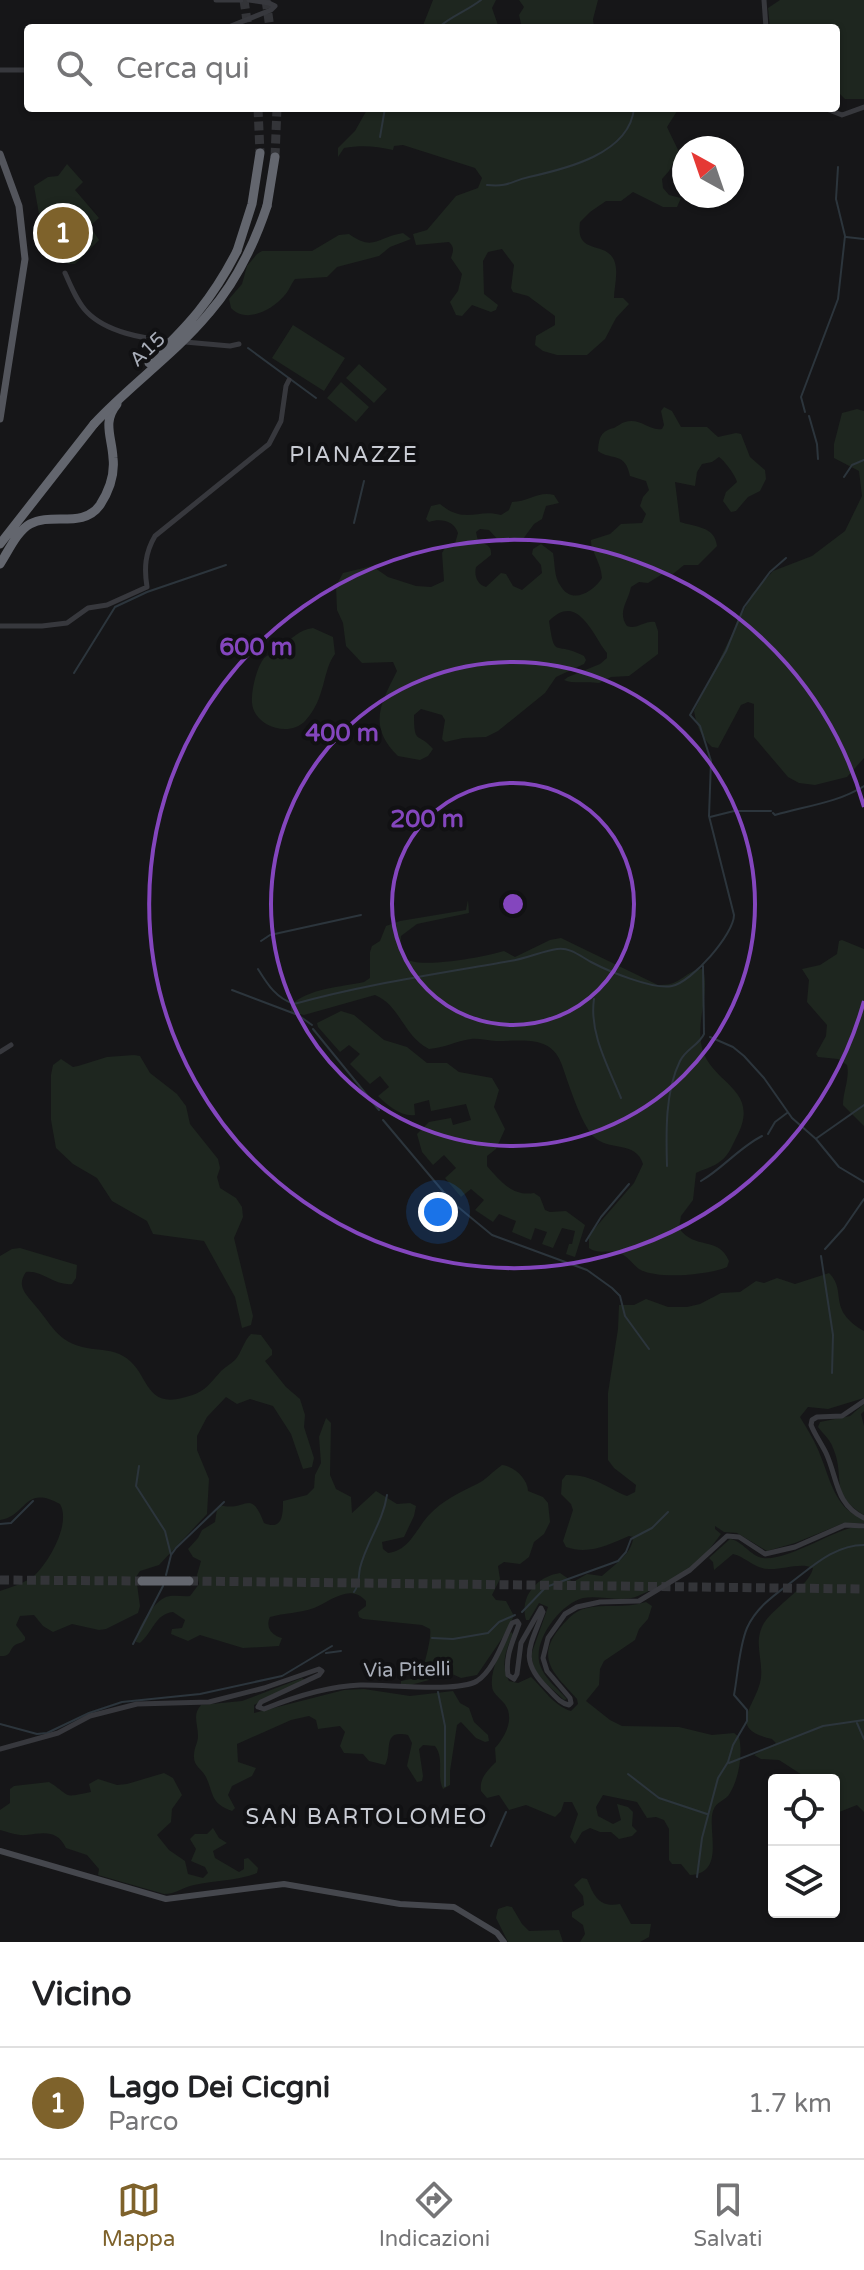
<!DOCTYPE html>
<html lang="it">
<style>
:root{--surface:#fff;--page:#f6f6f6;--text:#202124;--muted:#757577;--line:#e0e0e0;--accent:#7e622b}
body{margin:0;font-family:"Varela Round",sans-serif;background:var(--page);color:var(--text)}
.controls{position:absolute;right:24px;bottom:24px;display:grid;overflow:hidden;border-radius:8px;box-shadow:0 2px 6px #0004}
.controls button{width:72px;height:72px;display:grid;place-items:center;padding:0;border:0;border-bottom:2px solid var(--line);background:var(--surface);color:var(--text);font:40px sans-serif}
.compass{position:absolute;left:672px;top:136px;width:72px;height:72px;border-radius:50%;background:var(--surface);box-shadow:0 2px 6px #0004;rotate:320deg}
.you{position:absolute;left:438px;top:1212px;width:28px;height:28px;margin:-20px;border:6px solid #fff;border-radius:50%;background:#1a73e8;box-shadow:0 0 0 12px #1a73e833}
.badge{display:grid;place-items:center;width:52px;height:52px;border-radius:50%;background:var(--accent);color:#fff;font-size:26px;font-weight:700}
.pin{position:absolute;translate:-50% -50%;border:4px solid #fff;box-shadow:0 2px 8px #0006}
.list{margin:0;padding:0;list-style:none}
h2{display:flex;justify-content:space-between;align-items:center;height:104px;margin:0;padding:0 32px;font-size:34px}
h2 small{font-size:26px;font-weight:400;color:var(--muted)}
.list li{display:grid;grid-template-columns:52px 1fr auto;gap:24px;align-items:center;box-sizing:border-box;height:112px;padding:0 32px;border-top:2px solid var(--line)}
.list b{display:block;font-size:30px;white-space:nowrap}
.list p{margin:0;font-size:26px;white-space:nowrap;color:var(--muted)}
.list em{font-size:26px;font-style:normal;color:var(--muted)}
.icon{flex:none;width:44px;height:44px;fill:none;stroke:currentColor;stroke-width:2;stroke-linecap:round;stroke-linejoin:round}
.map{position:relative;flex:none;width:864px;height:1942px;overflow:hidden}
.search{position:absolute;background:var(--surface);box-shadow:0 2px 6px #0004;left:24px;right:24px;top:24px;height:88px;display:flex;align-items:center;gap:20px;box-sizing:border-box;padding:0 28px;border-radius:8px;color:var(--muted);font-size:30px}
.sheet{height:216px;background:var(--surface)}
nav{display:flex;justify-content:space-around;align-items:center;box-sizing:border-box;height:112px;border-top:2px solid var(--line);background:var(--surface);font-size:22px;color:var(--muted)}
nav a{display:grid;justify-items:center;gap:4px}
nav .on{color:var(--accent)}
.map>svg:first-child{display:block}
</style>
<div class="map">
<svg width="864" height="1942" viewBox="0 0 864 1942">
<rect width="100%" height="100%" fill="#161618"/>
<!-- green -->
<path fill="#1e261f" d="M433 0H496L492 8 499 28H422Z
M519 0H598L593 19 594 28H522L519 15 524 7Z
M780 0H864V99H845L838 92 836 93V28H770L768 8Z
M368 108H679L667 127 679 152 669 171 662 179 663 188 669 195 681 198 677 207H663L633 192 621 201H606L590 212 580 222C575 256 605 240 614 260 619 272 614 287 614 298H623L629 304 616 318 605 339 587 355H557L543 351 535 345 536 336 555 325V316L528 296 513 292 511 288 514 265 502 249 488 252 483 261 484 294 498 305 496 310 491 312 472 305 462 316 456 315 450 302 458 291 462 274 451 258C453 251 455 248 449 242L416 245 413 234 427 230 456 196 478 188 482 178 475 168 403 145 394 146 393 150C376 146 361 145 344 148L338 157V148L355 131Z
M67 164 83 182 75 190 99 218 90 226 99 240 75 264H68L43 236 34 186 48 177 58 176Z
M403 233 411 239 390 247 379 256 337 267 327 277 295 279C291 284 289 291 284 296 272 310 246 324 231 308L229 299 242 284 247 266 257 254 262 251H312L339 235 349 234C374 252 377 237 403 233Z
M293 325 345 358 324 391 272 358Z
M359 364 387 389 374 403 346 378Z
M341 382 369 407 356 422 327 398Z
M664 407 672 411 681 427H707L718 437 736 433 741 434 750 457 765 470 766 479 760 491 748 497 736 511 731 512 723 501 726 492 737 482C736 476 724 460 719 457L712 462 702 464 697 472 695 486 675 482 680 522C695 527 715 526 717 546L698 565H684L673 574 664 573 648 583 639 582 631 587C628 602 617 612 627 626 637 630 645 620 655 622L658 631V654L629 676 611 677 599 683C588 681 572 684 564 680L568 677 600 664 607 658V653C593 636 578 591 549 621 555 661 554 640 584 656L586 660 584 664 556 677 545 693 498 731 486 737 463 738 445 742 442 739 445 720 442 715 421 709 414 715C414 746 418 731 433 749L428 756 420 760 398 756C367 726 381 703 397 671L393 662 362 663 346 646 343 623 337 610 336 586 343 573 372 566 388 577 416 586 431 587 444 581 442 553 445 548 454 547 458 533C454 520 440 518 429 522L426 519 431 506 440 504C465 525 478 508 501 515L509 510 512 502C528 502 538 491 554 495L559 503 546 506 542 519 534 524 523 539 501 543 489 530 480 529 476 532 478 541C486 545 492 545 491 555L476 567C474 576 477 584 486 587L501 573 506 574 513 586 522 590 542 573 541 565 532 554 533 549 541 544 553 553C555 563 554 577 560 585 571 605 592 593 602 578 601 562 590 550 591 540L610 534 621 524 642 523 646 514 640 506 643 497 649 490 646 481 630 476C625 451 612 461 598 451 599 437 601 431 614 428 618 426 621 423 625 422 639 417 650 431 662 429L664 425 661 411Z
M857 409 864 411V758L847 777 815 785 799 783 788 777 754 737V704L748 702 741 705 718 748 712 747C700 736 697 726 694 711L752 594 773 571 812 556 845 531 862 496 859 471 834 458V444L842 413Z
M313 628 333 637 335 654C322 671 326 699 305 721 289 738 254 726 252 703 251 691 256 671 262 661 267 653 276 653 282 647 292 638 299 630 313 628Z
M468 900 469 913 417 924 401 936 400 948 408 960C426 968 484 957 504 951L515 957 550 940 561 938 658 985C683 986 684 970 703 969 710 992 697 1018 701 1043 707 1085 764 1086 736 1138 731 1148 728 1157 718 1163 711 1168 703 1169 696 1173L693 1200 681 1216 679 1228C695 1251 718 1235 729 1261L727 1267C708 1275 657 1280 639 1269 632 1264 628 1256 619 1253 608 1249 599 1255 589 1248V1235L634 1183 643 1164C636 1140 608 1152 593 1136 581 1123 569 1085 563 1068 553 1034 524 1041 496 1041 488 1041 479 1038 471 1039 456 1041 444 1048 429 1049 404 1037 400 1005 375 995L304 1015 291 1012V1005C309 988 341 987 364 982L370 978V952L372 946 380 941 386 926 400 921 466 910Z
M842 940 864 949V1126L843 1105C843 1091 850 1078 847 1065L838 1059 818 1057 816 1054 826 1036 827 1025 807 1002 809 980 802 969 820 965 837 954 839 941Z
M341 1011 354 1015 384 1040 407 1047 427 1063H447L459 1072 492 1078 499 1090 494 1107 505 1129 496 1149 487 1156V1166C500 1181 513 1197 534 1193L540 1197 545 1210 550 1212 566 1211 585 1225 575 1257 566 1254 569 1244H572L575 1231 562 1228 553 1248 542 1244 547 1232 535 1228 531 1240 512 1232 516 1221 499 1214 493 1222 475 1210 484 1200 471 1189 461 1197 445 1178 456 1168 444 1155 433 1165 422 1152 417 1134 429 1122 451 1118 453 1125 471 1120 466 1104 431 1111 429 1100 414 1104 415 1115C401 1117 387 1105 378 1096L389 1087 380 1076 370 1084 350 1064 360 1054 349 1045 340 1052 318 1027 317 1023Z
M134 1055 140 1056 150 1073 177 1094 186 1106 190 1124 218 1159 220 1168 217 1177 220 1188 236 1198 242 1207 243 1217 234 1238 253 1316 251 1325 242 1328 235 1297 204 1241 153 1234 147 1221 112 1201 97 1178 73 1164 56 1148 51 1120V1075L53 1065 61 1059 73 1067 78 1066 107 1057Z
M20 1248 77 1265 76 1278 72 1284C54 1286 43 1270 26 1272 17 1285 24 1292 33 1303 52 1324 56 1342 87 1348 98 1350 114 1350 123 1356 149 1370 143 1408 182 1398 204 1393 207 1387 221 1371 225 1367 231 1364 235 1360 242 1352 243 1342 251 1334L261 1335 272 1350V1355L265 1361 286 1387 300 1399 305 1415 304 1427 314 1458 312 1467 303 1469 291 1434 273 1406 250 1399 237 1404 226 1397 207 1417 197 1436V1450L209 1479 207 1514 159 1565 140 1571 136 1577 140 1606 138 1613 106 1629 99 1630 72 1624 53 1632 43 1626 34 1615 20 1616 16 1625 25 1637V1640C23 1642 20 1643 17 1644 8 1648 13 1657 0 1656V1591C11 1587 26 1583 36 1574 50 1560 71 1523 60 1504 24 1484 27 1516 0 1520V1256L12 1249Z
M829 1273C848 1292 826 1309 864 1331V1398L828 1409 808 1407 800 1417C808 1430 816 1443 821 1457 831 1482 836 1510 864 1519V1523H844L795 1543 767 1551 737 1533 724 1532 715 1526V1529L721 1534C714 1543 706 1555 697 1562 683 1574 655 1589 638 1596 622 1603 601 1595 583 1598 560 1604 532 1641 540 1665 545 1679 557 1688 567 1699L564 1700 541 1679 534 1668 531 1655 548 1607 539 1603 529 1620H526C519 1596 538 1576 560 1573L573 1582 587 1574 602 1576C614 1565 633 1553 633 1537L629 1536C608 1545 589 1555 566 1547L563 1541 573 1510 571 1504 561 1494 562 1480 566 1475C592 1474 605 1487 627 1496L635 1492 636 1485 614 1468 608 1460V1393L618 1329 619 1305H634L646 1299 668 1307H687L700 1304 721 1293 740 1292 756 1281 764 1283 777 1278 795 1284Z
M864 1404V1411L861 1414 864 1426V1515C828 1493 846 1478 833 1448 830 1439 823 1434 818 1427L820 1422 850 1416Z
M326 1418 331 1423 330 1475 336 1489 351 1497 352 1513 376 1491 397 1504 410 1503 416 1506 414 1516 404 1537 382 1542 383 1549 388 1553C409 1551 416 1529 429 1515 443 1500 459 1493 477 1484 486 1480 493 1471 502 1465 514 1466 528 1479 528 1491L543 1497 548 1503 550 1522 544 1534 534 1542 529 1557 520 1564 504 1562 498 1566 500 1579 492 1595 496 1600 506 1601 514 1616 503 1637 477 1675 461 1678 452 1674 449 1665C435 1664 434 1670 429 1680L407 1686 401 1685V1681L415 1678 423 1670C425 1660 432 1637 430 1629L422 1625 363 1619 359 1617 358 1612 366 1606V1601C350 1583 331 1601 314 1608 300 1613 284 1613 270 1617 265 1628 272 1635 282 1638L279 1646 243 1648 200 1635 188 1641 171 1634 172 1629 182 1628 185 1620 173 1612C155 1614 153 1632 140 1643L136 1642C136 1629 152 1604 164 1598 171 1594 182 1597 190 1596L199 1584 197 1575 201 1561 193 1557 188 1549 198 1538 202 1530 215 1522 217 1509 220 1505C246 1513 250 1486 264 1523 283 1531 283 1514 283 1501L307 1495 314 1488 315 1475 321 1463 319 1437Z
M854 1527 864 1529V1812L857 1805 834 1814V1780H810L779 1760 761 1759 754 1755 776 1743 772 1739C724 1728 757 1706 761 1678 763 1658 753 1642 764 1623 775 1606 810 1585 813 1568 800 1562 783 1570 768 1569 753 1568 746 1557 733 1554L714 1570 713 1562 709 1558 730 1539C743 1541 750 1556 763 1558 787 1561 830 1532 854 1527Z
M646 1602 652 1606 648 1619 639 1629 635 1640 604 1661 600 1669 599 1685 586 1701 610 1720 622 1726 679 1727 712 1735 734 1733 739 1737C743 1754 739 1778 730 1793 726 1801 716 1801 713 1811 707 1830 726 1873 690 1875L681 1864H672L669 1860V1829L664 1820 656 1817 647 1818 637 1802 603 1795 596 1807 598 1816 613 1824 621 1820 617 1804 628 1807 633 1812 632 1826 637 1831 632 1836 619 1839 611 1832H600L590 1828 582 1832 575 1844 570 1837 578 1814 572 1802H564L561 1811 555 1817 526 1805 509 1810 499 1795 487 1798 481 1791C479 1778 488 1770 496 1762L495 1748C506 1736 516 1716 503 1702 499 1697 492 1693 492 1686 490 1669 502 1647 511 1632L513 1634C506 1650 500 1664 509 1681L518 1683 531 1677C544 1689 554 1706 571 1711L578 1704 577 1699C557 1676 534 1660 559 1629 565 1622 573 1612 583 1609 603 1603 625 1609 646 1602Z
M302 1678 305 1680 254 1705V1713L344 1690 364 1689 410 1696 453 1691 460 1703 469 1708 474 1722 488 1735 489 1741 485 1742 476 1738 461 1722 457 1725 450 1771V1785L443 1789C436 1775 445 1759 435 1746L423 1745 419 1749 423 1776 422 1781 417 1782 407 1766 412 1743 408 1735C381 1729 393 1752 385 1765L369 1761 363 1754 344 1753 340 1746 345 1732 340 1726 318 1729 316 1720 309 1716 291 1720 237 1744 238 1762 256 1768 252 1776 232 1786 228 1795 235 1808 232 1811C210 1803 214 1794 206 1777 201 1768 193 1766 194 1755 194 1747 198 1743 198 1736 198 1724 192 1715 201 1705L242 1701Z
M164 1773 173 1778 182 1795 172 1809 171 1822 157 1835 169 1850 185 1861 188 1874 203 1878 208 1873 205 1867 191 1861 196 1849 190 1839 195 1834H207L213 1828 219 1838 227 1843 213 1851 215 1858 239 1872 244 1869V1859L248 1858 258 1868 257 1873C237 1881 215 1880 194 1885 183 1887 176 1894 164 1894L98 1875 99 1869 87 1855 66 1848C57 1829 43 1833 26 1835 18 1836 8 1832 0 1830V1810L10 1803V1789L14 1786 49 1782C73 1797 61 1798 91 1792L89 1784 98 1779 117 1785 127 1784Z
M582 1878 587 1879C594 1896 599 1908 620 1904L631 1924H651L649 1937 640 1942H580L585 1934 583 1925 572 1917V1912L584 1905 583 1896 574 1885Z
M507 1906 512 1907 522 1924 529 1931 559 1930 563 1942H508L496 1918 498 1909Z"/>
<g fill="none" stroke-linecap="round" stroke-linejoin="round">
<!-- stream -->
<path stroke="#2c353c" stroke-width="2" d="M438 28C451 16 467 11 481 0
M380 137 385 108
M487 185C511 187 510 181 529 177 565 169 630 154 634 108
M846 237 864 239
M248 348 316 398
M805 412 801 397 838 299 845 236 836 199 838 167
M809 416 817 444 818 459
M844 477 852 465 864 460
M354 523 364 481
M74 673 115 607 147 592 226 565
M773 813 775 815C805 806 837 803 864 786
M710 817 734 811H771
M261 941 270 935 361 915
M258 969C268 985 276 998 294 1004 366 984 437 974 510 961 526 959 542 951 557 949 570 947 580 956 591 962 608 971 653 990 672 986 692 982 734 934 734 915L709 816 711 761 700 726 690 715 726 651 744 607 770 572 786 558
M232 990 298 1015 312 1025
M594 999C589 1033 608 1066 621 1098
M313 1029 379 1110
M710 1037 733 1047 744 1056 764 1078 792 1118 816 1139 839 1167 864 1182
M383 1120 452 1202 492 1235 587 1270 612 1288 620 1296 625 1316 649 1349
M768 1134 775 1122 787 1113
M817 1138 864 1105
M667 1166C666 1133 665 1091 680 1061 686 1049 699 1045 704 1034L703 966
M701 1181C723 1168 740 1147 762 1136
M586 1241 601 1217 629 1184
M825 1249 844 1228 864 1199
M821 1256 833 1335 832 1373
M139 1466 136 1486 165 1531 171 1555
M0 1524 11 1523 33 1501
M166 1575 171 1555 176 1548 224 1502
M354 1592C360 1584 358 1578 360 1568 366 1543 383 1522 387 1495
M522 1612 546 1587 618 1561 626 1552 631 1539 652 1528 668 1512
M432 1638 453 1639 488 1633 499 1622 515 1615
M133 1644 163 1586
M326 1653 341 1651
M438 1692 445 1726V1786
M857 1723 864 1739
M0 1724 37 1734 47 1733 89 1713 122 1702 200 1694 282 1676 332 1646
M729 1763 823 1726 864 1720
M628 1774 659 1798 707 1814
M491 1846 506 1812
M697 1877 702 1838 718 1778 728 1762 733 1745 747 1721V1710L734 1695C738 1674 739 1647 747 1628 756 1608 773 1596 789 1584 812 1567 834 1545 864 1545"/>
<!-- motorway-tunnel -->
<path stroke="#333438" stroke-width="9" stroke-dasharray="9 4.5" stroke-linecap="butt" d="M244 0 248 28
M266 0 270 28
M258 108 260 153
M275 157 277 108
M0 1580 142 1581
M189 1581 864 1589"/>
<!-- tertiary -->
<path stroke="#37383d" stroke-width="5" d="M216 0H241
M249 0 269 3 275 6
M764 0 766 28
M226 28 271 10 275 6
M0 70H28
M824 108 842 115 864 107
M65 273C71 286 77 302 87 312 106 332 144 339 171 341
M185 342 230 346 239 344
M0 626H42L67 623 88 608 107 605 147 587C144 568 145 553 155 536L269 444 281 421 286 386 289 380
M0 1052 11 1045
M864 1401 842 1416 817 1417 812 1420 811 1425C815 1435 821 1443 826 1453 838 1479 835 1504 864 1518
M0 1749 58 1733 90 1716 137 1704 209 1702 264 1688 319 1669 322 1671 319 1675 261 1702 258 1707 264 1709C294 1697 327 1686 360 1685 385 1684 457 1693 477 1681 494 1670 503 1641 512 1623L517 1621 519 1624C513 1641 505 1656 508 1675L514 1679 517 1674 521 1643 541 1608 543 1612C530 1647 518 1660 548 1689 555 1696 560 1703 569 1705L571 1703 570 1698 547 1671 543 1658 548 1638 565 1614 577 1607 600 1602 639 1601 690 1570 727 1536 739 1537 765 1554 795 1547 845 1525 864 1526"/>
<!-- secondary -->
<path stroke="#45474d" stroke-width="6" d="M0 1851 166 1899 284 1884 400 1904 454 1907 497 1933 504 1942"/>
<!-- primary -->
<path stroke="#53555c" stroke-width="7" d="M0 154 19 206 25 259 0 419"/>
<!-- motorway -->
<path stroke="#63666e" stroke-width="9" d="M267 206 275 157
M237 251 252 204 260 153
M0 544 94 424
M0 564C8 552 17 531 30 524 52 512 83 529 100 505 109 491 115 475 113 458 112 437 102 422 117 404
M142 1581H189"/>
<!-- motorway-bridge -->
<path stroke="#63666e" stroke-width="9" d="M149 363C188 326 212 300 237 251
M94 424C130 385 175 354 209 313 236 282 254 245 267 206"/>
</g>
<!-- distance rings -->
<g fill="none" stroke="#8446be" stroke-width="4">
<circle cx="513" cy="904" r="121"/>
<circle cx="513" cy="904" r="242"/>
<path d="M864 1001A364 364 0 1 1 864 807"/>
</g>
<g text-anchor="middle" stroke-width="8" stroke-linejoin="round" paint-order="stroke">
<!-- street labels -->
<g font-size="20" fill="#a8adb8" stroke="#111113">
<text transform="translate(147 349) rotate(-43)" y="7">A15</text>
<text transform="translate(407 1669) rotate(-1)" y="7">Via Pitelli</text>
</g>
<!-- neighbourhood labels -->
<g font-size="22" letter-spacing="2" fill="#c9ccd4" stroke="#111113">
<text x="354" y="462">PIANAZZE</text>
<text x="367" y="1824">SAN BARTOLOMEO</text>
</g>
</g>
<circle cx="513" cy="904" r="12" fill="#8446be" stroke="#111113" stroke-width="4"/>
<g font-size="24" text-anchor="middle" font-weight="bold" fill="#8446be" stroke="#111113" stroke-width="8" stroke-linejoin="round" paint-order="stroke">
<text x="256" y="655">600 m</text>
<text x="342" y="741">400 m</text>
<text x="427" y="827">200 m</text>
</g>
</svg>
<div class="controls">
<button><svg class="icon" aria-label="locate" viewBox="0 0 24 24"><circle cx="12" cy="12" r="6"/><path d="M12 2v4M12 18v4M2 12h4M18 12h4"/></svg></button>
<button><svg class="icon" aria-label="layers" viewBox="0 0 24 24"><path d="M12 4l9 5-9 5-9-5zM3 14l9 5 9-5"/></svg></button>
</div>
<svg class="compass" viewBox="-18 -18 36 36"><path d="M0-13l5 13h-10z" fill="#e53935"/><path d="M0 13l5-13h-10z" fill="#757577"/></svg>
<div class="you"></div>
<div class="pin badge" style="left:63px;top:233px">1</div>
<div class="search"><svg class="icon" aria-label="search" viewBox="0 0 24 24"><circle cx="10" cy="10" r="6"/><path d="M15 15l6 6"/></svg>Cerca qui</div>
</div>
<section class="sheet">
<h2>Vicino<small></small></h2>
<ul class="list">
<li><span class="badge">1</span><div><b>Lago Dei Cicgni</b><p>Parco</p></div><em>1.7 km</em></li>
</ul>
</section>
<nav>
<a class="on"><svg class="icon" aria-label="map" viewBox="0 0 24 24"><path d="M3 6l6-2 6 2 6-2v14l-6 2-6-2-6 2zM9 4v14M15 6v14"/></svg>Mappa</a>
<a><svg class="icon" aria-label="directions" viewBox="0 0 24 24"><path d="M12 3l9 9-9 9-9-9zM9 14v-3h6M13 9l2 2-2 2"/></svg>Indicazioni</a>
<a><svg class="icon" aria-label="saved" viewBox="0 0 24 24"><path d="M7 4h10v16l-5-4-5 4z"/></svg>Salvati</a>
</nav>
